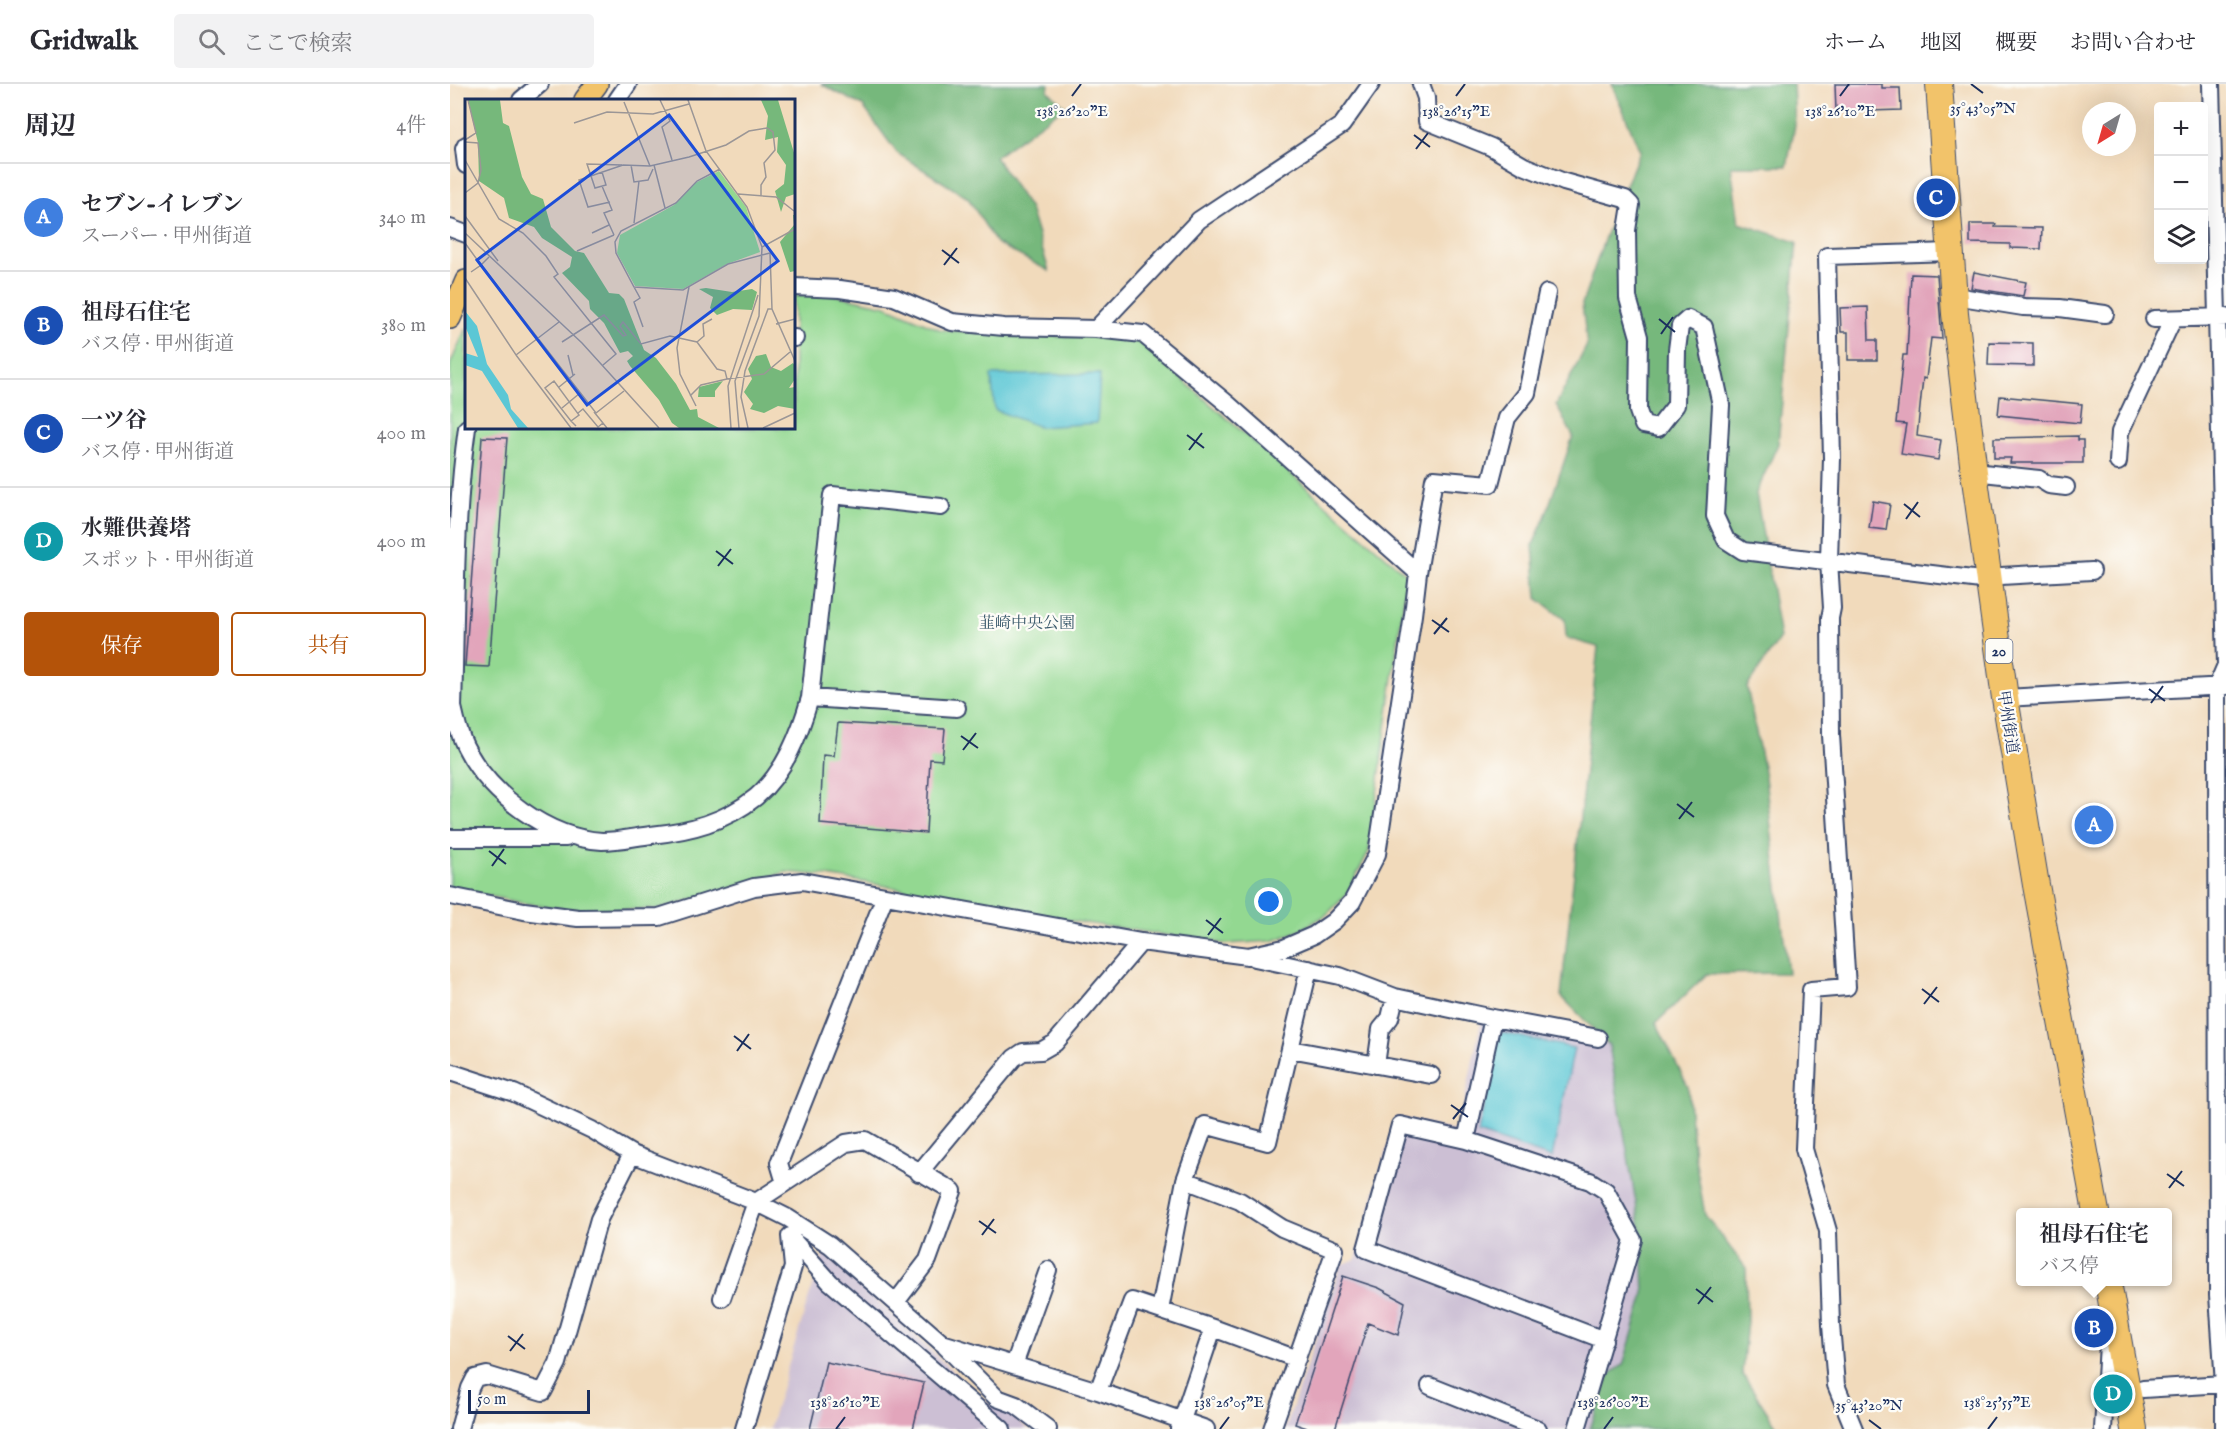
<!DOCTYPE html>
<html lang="ja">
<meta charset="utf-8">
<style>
:root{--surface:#fff;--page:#f2f2f3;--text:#2b2b33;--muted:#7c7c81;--line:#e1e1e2;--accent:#b45309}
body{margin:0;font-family:"IM FELL English","Noto Serif JP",serif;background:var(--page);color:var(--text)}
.controls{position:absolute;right:18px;top:18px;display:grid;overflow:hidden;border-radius:6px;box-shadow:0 6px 24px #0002}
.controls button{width:54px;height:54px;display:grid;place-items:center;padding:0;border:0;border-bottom:2px solid var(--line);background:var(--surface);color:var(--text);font:30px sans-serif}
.compass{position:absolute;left:1632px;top:18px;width:54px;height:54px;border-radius:50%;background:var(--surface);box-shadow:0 6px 24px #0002;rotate:217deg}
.scale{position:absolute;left:18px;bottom:15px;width:122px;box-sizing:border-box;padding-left:6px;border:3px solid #1b2f5e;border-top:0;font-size:16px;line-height:21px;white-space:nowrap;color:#1b2f5e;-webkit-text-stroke:4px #fdfcf7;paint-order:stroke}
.you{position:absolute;left:819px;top:818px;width:21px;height:21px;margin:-15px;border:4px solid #fff;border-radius:50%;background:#1a73e8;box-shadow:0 0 0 9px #1a73e833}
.badge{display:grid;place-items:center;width:39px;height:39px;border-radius:50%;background:var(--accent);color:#fff;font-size:20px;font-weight:700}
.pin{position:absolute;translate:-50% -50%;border:3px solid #fff;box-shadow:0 2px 6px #0006}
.popup{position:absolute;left:1566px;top:1124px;width:156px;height:78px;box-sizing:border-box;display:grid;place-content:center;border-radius:6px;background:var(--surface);filter:drop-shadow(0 2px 4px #0005);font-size:20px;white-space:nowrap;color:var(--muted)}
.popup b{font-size:22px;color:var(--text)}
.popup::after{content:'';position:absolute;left:50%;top:100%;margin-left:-12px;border:12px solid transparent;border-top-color:var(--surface)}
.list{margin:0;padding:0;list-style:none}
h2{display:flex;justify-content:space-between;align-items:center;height:78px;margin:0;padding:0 24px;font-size:26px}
h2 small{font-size:20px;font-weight:400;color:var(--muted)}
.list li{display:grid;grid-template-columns:39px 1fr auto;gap:18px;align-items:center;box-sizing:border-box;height:108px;padding:0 24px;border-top:2px solid var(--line)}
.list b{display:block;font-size:22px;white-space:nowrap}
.list p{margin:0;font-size:20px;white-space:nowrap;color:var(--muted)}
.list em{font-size:20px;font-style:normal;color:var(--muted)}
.actions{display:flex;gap:12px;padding:18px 24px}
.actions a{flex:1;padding:14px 0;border:2px solid var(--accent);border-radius:6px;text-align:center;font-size:21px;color:var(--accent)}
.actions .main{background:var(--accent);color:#fff}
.icon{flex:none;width:33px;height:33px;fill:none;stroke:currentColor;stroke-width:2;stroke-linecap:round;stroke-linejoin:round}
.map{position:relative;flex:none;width:1776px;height:1345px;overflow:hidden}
header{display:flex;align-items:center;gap:36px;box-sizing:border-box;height:84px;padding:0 30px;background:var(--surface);border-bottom:2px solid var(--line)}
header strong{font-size:28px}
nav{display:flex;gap:33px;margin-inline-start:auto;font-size:21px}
.search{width:420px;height:54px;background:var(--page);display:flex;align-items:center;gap:15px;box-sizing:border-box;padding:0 21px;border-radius:6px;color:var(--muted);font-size:22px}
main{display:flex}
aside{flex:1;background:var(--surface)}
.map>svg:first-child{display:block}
</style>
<header>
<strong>Gridwalk</strong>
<div class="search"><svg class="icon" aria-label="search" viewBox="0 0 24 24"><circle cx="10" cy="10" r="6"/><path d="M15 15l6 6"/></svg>ここで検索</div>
<nav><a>ホーム</a><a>地図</a><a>概要</a><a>お問い合わせ</a></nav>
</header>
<main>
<aside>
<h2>周辺<small>4件</small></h2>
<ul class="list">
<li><span class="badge" style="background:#3f7fe0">A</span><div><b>セブン-イレブン</b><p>スーパー · 甲州街道</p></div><em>340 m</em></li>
<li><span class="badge" style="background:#1a4fb4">B</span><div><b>祖母石住宅</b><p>バス停 · 甲州街道</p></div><em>380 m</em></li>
<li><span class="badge" style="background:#1a4fb4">C</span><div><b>一ツ谷</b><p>バス停 · 甲州街道</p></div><em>400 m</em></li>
<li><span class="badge" style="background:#0f9aa8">D</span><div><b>水難供養塔</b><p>スポット · 甲州街道</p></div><em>400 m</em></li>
</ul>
<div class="actions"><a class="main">保存</a><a>共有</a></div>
</aside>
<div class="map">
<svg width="1776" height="1345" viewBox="0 0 1776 1345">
<rect width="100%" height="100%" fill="#fdfcf7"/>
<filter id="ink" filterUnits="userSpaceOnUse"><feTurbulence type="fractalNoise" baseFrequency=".0167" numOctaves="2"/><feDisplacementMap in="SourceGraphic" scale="12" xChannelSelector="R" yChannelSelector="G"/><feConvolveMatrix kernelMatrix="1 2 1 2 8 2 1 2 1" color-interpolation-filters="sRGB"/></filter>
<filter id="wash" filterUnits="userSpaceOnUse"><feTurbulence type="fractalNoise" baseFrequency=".008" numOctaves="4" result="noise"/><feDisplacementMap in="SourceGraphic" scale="24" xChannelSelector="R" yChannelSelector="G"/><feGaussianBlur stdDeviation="1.35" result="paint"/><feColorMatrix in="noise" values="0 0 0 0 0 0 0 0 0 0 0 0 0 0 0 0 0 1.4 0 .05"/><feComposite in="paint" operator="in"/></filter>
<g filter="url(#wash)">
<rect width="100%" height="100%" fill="#f1dabb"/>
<!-- industrial -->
<path fill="#ccbfd4" d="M1031 938 1159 960 1192 1154 1194 1211 1173 1281 1159 1291 1140 1345H835L891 1181 906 1175 946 1033 1008 1048Z
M375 1168 537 1319 558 1329 578 1345H319L359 1213Z"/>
<!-- green -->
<path fill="#93d891" stroke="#578478" stroke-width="1.5" d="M379 210 436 222 491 246 589 252H642L689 258 957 491 919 767 896 811 876 831 849 847 822 857 776 860 629 838 420 799 371 791 336 788 210 825 146 826 115 825 73 819 0 804V281L16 244V344H344V212Z"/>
<!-- forest -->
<path fill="#76b87b" stroke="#48746c" stroke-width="1.5" d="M371 0H599L598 7 615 22 545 73 580 125 599 187 546 159 518 114 447 69 413 22Z
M1162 0H1343L1345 41 1337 82H1281L1289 139 1347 158 1328 360 1306 409 1330 554 1297 603 1315 693 1338 889 1257 890 1206 939 1238 1003 1243 1063 1255 1131 1296 1184 1297 1237 1292 1289 1328 1345H1140L1159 1291 1173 1281 1194 1211 1192 1154 1159 961 1111 912 1148 563 1116 554 1115 536 1087 514 1083 461 1095 433 1123 352 1106 321 1137 261 1132 220 1155 153 1190 67Z"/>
<!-- water -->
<path fill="#5bc7d5" stroke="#3b7b9a" stroke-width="1.5" d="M650 290 647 339 590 343 545 326 541 291Z
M1049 948 1124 964 1102 1074 1028 1049Z"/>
<g id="blocks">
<!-- building -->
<path fill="#e2a5bb" d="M1385 0H1432V4H1450L1451 26 1386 28Z
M1520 140H1546L1545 143 1592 144 1591 165 1560 164V160L1520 159Z
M1524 188 1576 198 1573 212 1521 204Z
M1461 190 1487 191 1492 255 1481 254 1476 295 1473 294 1467 352 1491 356 1488 376 1451 370 1456 340 1446 339 1453 271H1457Z
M1418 223 1419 256H1427V276H1398V248H1391L1390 224Z
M1539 258 1583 259V282L1538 281Z
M1550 312 1632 320 1630 339 1548 331Z
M1628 352V356H1633V379H1560L1561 374H1544V354Z
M32 353 57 354 39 583 15 582Z
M1423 417 1440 420 1436 446 1419 444Z
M388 639 495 645 492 676 480 675 476 749 370 740 373 671 384 672Z
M893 1192 929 1204 955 1218 948 1251 918 1239 885 1345H860L845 1340Z
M376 1278 474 1299 463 1345H360Z"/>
</g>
</g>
<g filter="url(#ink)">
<use href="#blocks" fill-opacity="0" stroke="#3b496c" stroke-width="1.5"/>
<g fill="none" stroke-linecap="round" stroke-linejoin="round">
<defs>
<path id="minor" d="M971 0 976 14 977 37 1041 63 1074 82 1114 98 1175 115 1181 121 1177 146 1178 214 1189 253 1188 327 1193 341 1208 344 1226 321 1227 266 1230 242 1238 235 1254 243 1271 321 1265 432 1276 456 1293 467 1539 497 1551 492 1642 487
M71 16 90 0
M167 16 178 0
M16 61 14 65 16 81
M0 144 16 150
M1505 212 1573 223 1610 224 1655 230
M1704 235 1776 233
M646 245 749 136 892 41 921 0
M344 254H345
M17 344C4 436 6 530 3 623 6 637 9 650 15 662 39 710 97 754 152 757 168 757 185 753 201 751 240 747 275 738 306 713 335 688 350 649 360 614L507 624
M1668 378 1670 348 1723 235
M1524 388 1589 395 1599 401 1616 403
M968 489 984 395 1040 400 1057 334 1077 309 1097 209
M360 614 382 411 491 423
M1555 614 1776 602
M0 754H116
M0 812 74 827 128 834 209 833 304 803 352 797 691 858 798 872 834 864 864 851 884 837 902 818 927 770 963 531 968 489 779 321 693 250 646 245 554 243 502 238 444 213 390 205 344 203
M805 874 890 892 945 913 1043 934 1148 954
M840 965 981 991
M926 981 931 945 940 934 945 913
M0 988 64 1009 142 1046 182 1070 306 1118 338 1134 380 1161 492 1259 648 1307 756 1345
M1016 1056 1043 934
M469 1089 564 974 573 968 591 967 605 959 691 858
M735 1096 790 1117 832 1144 885 1166 822 1345
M335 1099 396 1059 415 1056 503 1107 478 1176 446 1218
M341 1154 380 1198 552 1345
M272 1214 306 1118 335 1099 329 1079 435 812
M710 1226 735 1096 755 1041 818 1058 859 885
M763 1244 847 1275
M495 1262 547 1314 566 1321 598 1345
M564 1281 598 1186
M980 1302 1088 1345
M1693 1305 1774 1300 1768 1211 1767 620V602L1776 581 1761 0
M648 1307 682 1217 763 1244 729 1345
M9 1345 20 1304 25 1294 37 1291 93 1308 108 1279 149 1135 182 1070
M294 1345 343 1183 340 1152
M1127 1345 1183 1156 1156 1107 1140 1097 1016 1056 950 1041 916 1165 1154 1256
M1404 1345 1386 1301 1381 1241 1378 1147 1354 1065 1361 906 1397 903 1381 651 1380 534 1382 524 1379 477 1382 374 1377 172 1501 168
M1653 1345 1659 1243
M1774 1345V1300H1776"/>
<path id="major" d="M135 16 147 0
M0 234 16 197"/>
<path id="highway" d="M1489 0 1505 230 1524 388 1555 614 1586 801 1646 1128
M1658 1198 1684 1345"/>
</defs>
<!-- minor casing -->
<use href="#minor" stroke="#3b496c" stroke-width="20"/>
<!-- major casing -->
<use href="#major" stroke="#3b496c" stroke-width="24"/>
<!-- highway casing -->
<use href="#highway" stroke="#3b496c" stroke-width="28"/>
<!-- minor -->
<use href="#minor" stroke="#fff" stroke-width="16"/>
<!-- major -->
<use href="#major" stroke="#f2c36a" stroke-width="21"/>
<!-- highway -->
<use href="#highway" stroke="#f2c36a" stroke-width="26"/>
</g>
</g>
<!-- ticks -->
<path fill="none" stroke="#1b2f5e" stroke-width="2" d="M1521 0 1533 9M622 12 631 0M1006 12 1015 0M1390 12 1399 0M964 51 980 63M966 65 978 49M492 166 509 179M494 181 507 164M1209 235 1225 248M1211 250 1223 233M737 351 754 364M739 366 752 349M1454 420 1470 433M1456 435 1468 418M266 467 283 480M268 482 281 465M982 536 999 548M984 550 997 534M1699 605 1715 617M1701 619 1713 602M511 652 528 664M513 666 526 649M1227 720 1244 733M1229 735 1242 718M39 767 56 780M42 782 54 765M756 836 773 849M758 851 771 834M1472 905 1489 918M1474 920 1487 903M284 952 301 965M287 967 299 950M1001 1021 1018 1033M1003 1035 1016 1019M1717 1090 1734 1102M1719 1104 1732 1087M529 1137 546 1149M532 1151 544 1135M1246 1205 1263 1218M1248 1220 1261 1203M58 1252 75 1265M60 1267 73 1250M1419 1336 1431 1345M386 1345 395 1333M770 1345 779 1333M1154 1345 1163 1333M1538 1345 1547 1333"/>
<g text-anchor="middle" stroke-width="4.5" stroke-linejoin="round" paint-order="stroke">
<!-- shield labels -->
<rect fill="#fdfcf7" stroke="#5f6c8c" stroke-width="1.5" x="1535.5" y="555" width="27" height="24" rx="4.5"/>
<g font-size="15" font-weight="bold" fill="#1b2f5e">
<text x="1549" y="572">20</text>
</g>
<!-- park labels -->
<g font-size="16" fill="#39596b" stroke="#fdfcf7">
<text x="577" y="544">韮崎中央公園</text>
</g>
<!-- street labels -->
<g font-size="16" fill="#1b2f5e" stroke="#fdfcf7">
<text transform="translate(1559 638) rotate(81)" y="6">甲州街道</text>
</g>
</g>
<!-- overview -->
<g transform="translate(15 15)">
<rect width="330" height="330" fill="#f1dabb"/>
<path d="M254 72 281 108 295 153 262 165 218 190 170 187 152 154 155 136 209 106 230 84Z" fill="#93d891"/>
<path d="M3 1H35L38 24 44 27 57 78 66 95 78 100 86 128 110 152 119 154 144 194 154 195 159 200 179 251 191 259 211 285 225 311 232 310 233 318 254 329H214L207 324 194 301 165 267 162 262 168 257 163 252 155 254 139 224 125 210 124 202 97 174 105 168 107 158 77 139 69 128 44 119 39 99 14 82 13 44ZM296 1H313L330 57V95L321 98 316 113 310 92 319 85 321 66 312 53 313 38 300 41 303 17ZM328 116H330V172L325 173 315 143 329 126ZM241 189 267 193 287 190 292 193 287 211 268 210 252 216 245 209 248 198 234 190ZM301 255 306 268 316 272 328 264 330 267V280L324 289 330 288V310L313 307 299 314 285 310 288 305 279 293 287 280 283 270 291 257ZM258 282 250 292V298H233L234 288Z" fill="#76b87b"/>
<path d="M0 212 12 227 22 265 43 296 46 310 63 329H53L17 272 0 266V254L13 258 0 227Z" fill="#5bc7d5"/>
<path fill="none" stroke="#9b9696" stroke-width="1.5" d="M195 1 205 22 197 28 207 61M223 1 241 52 282 108 297 148 294 217 270 282 274 329M159 3 185 67M109 24 142 13 188 15 224 5M0 41 11 34 3 1M0 43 13 44 16 71 13 84 0 94M0 61 34 120 58 134 81 157 93 175 89 178 151 255 138 266M166 66 169 83 183 81 188 70M189 66 200 109M255 70 232 82 211 104 156 132 150 143 151 154 169 188 218 191 263 165 305 154 307 210 330 262M137 73 141 86 130 89 122 65 157 66M137 87 147 111 139 114 149 136M273 95 311 98 329 112M145 103 123 108 114 81 158 66 185 67 224 58 261 46 284 32 302 29 308 33 310 51 299 64 301 78 296 86V97M0 117 33 162M169 124 174 82M0 134 117 244 194 329M127 134 144 126M0 144 16 166 6 173M297 148 330 130M112 152 149 136M24 158 16 166 131 314 159 292M0 179 51 256 94 223M169 188 175 199 169 203 178 228M224 188 212 249 215 275 231 307M311 225 330 220M97 243 139 216 158 237 161 236 155 227 158 223 176 245 205 237 232 243 252 270 260 272 262 280 299 275 325 253M232 243 239 237 238 225 247 220M51 256 106 329M103 256 108 276M94 288 110 275M225 297 236 286 262 280M97 309 115 294M129 313 142 329M113 314 118 310 133 328 138 324M106 322 114 316 89 282 80 289 106 322 111 327M266 329 263 287 293 196M283 329 276 298 280 272 303 210H307M298 329 330 314"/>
<path fill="#1d4ed8" fill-opacity="0.15" stroke="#1d4ed8" stroke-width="3" d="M204 16 313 162 122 306 12 161Z"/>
<rect width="330" height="330" fill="none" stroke="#1b2f5e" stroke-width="3"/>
</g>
<g font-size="15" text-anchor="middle" fill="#1b2f5e" stroke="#fdfcf7" stroke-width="4.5" stroke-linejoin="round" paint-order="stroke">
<text x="1533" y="29">35°43'05"N</text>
<text x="622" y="32">138°26'20"E</text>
<text x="1006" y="32">138°26'15"E</text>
<text x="1390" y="32">138°26'10"E</text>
<text x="395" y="1323">138°26'10"E</text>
<text x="779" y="1323">138°26'05"E</text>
<text x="1163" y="1323">138°26'00"E</text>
<text x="1547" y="1323">138°25'55"E</text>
<text x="1419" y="1326">35°43'20"N</text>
</g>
</svg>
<div class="controls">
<button>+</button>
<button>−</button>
<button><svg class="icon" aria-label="layers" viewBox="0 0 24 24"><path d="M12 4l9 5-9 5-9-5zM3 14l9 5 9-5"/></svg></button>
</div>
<svg class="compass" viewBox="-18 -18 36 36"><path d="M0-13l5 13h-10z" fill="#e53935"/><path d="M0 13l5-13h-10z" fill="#7c7c81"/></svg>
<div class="scale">50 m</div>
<div class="you"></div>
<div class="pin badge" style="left:1644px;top:741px;background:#3f7fe0">A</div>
<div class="pin badge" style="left:1644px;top:1244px;background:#1a4fb4">B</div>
<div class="popup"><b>祖母石住宅</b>バス停</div>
<div class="pin badge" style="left:1486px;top:114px;background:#1a4fb4">C</div>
<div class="pin badge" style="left:1663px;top:1310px;background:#0f9aa8">D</div>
</div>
</main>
